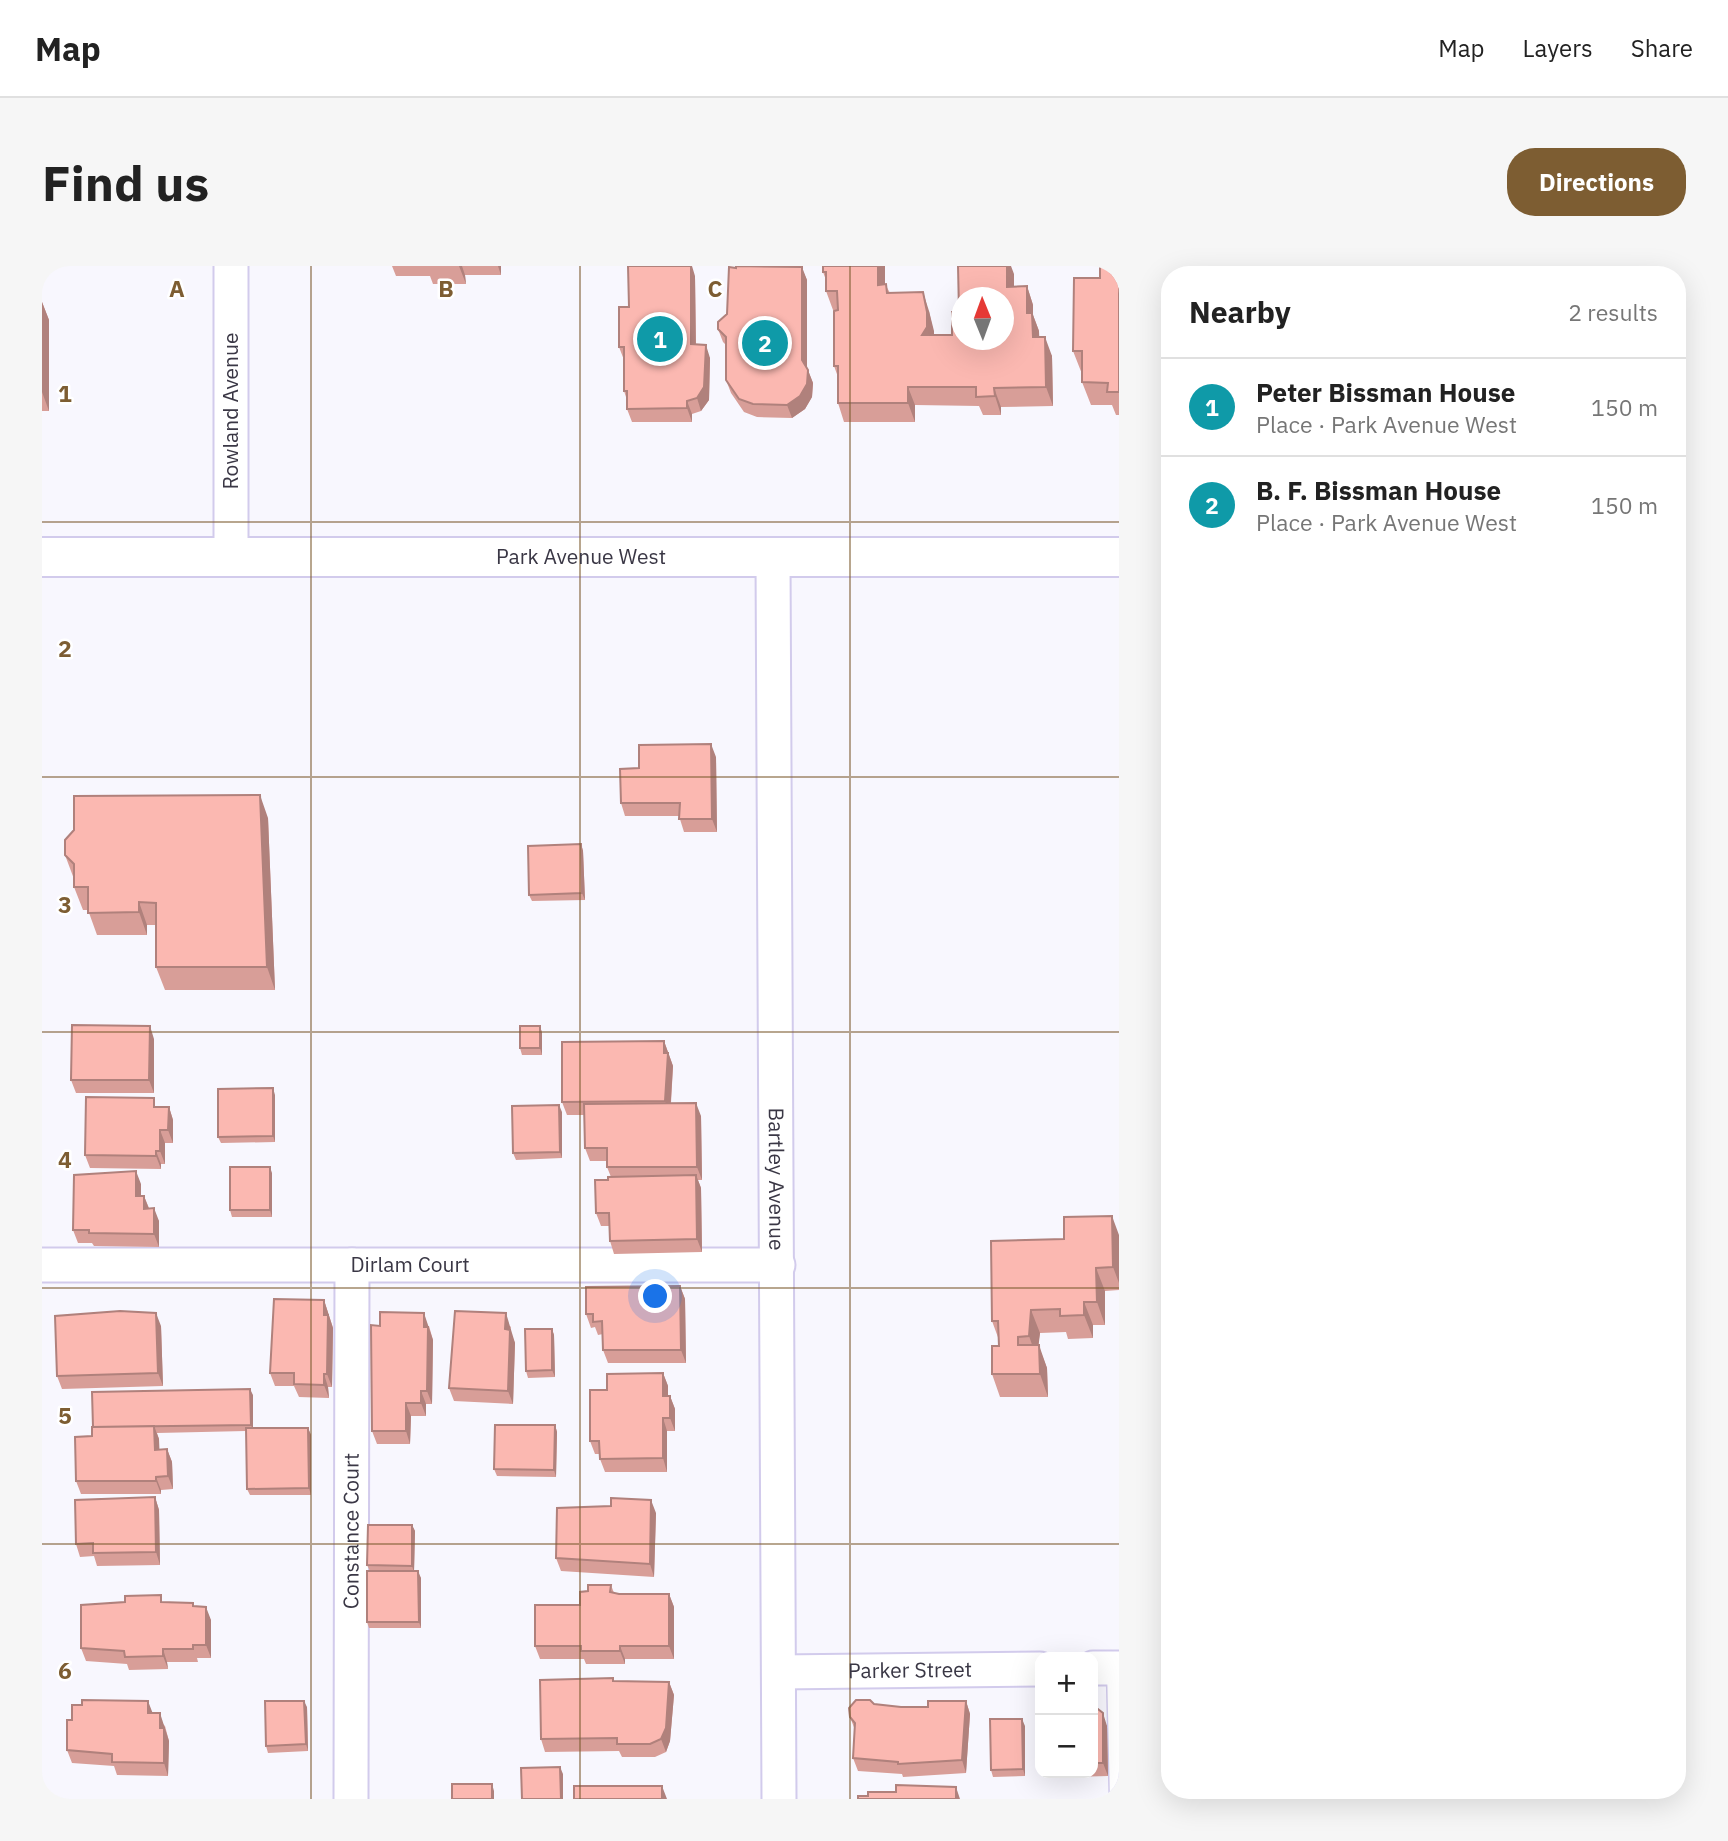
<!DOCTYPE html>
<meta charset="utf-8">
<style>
:root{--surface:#fff;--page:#f6f6f6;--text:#222;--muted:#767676;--line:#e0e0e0;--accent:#7d5d32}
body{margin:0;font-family:"IBM Plex Sans",sans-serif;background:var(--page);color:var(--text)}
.controls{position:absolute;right:21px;bottom:21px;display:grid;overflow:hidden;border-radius:14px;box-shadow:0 7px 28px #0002}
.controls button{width:63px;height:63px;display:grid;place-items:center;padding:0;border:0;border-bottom:2px solid var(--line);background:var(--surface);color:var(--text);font:35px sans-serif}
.compass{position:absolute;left:909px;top:21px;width:63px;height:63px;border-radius:50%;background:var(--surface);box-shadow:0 7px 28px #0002;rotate:359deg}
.you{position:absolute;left:614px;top:1031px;width:24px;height:24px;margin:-18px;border:5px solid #fff;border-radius:50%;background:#1a73e8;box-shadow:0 0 0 10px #1a73e833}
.badge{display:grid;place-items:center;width:46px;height:46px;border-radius:50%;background:var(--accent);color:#fff;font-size:23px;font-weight:700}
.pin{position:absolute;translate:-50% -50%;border:4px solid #fff;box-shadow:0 2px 7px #0006}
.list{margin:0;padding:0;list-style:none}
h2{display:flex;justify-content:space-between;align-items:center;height:91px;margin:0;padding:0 28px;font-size:30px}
h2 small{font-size:23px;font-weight:400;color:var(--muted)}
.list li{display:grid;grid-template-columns:46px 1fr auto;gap:21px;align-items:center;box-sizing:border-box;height:98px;padding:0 28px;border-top:2px solid var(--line)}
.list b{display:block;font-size:26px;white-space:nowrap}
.list p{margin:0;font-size:23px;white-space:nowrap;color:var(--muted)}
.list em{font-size:23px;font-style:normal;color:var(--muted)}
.map{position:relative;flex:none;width:1077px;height:1533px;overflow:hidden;border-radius:28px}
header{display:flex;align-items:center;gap:42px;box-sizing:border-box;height:98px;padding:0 35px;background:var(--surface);border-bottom:2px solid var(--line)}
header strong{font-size:33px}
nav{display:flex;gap:38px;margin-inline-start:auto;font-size:24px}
.intro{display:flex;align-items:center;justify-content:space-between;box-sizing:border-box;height:168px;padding:0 42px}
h1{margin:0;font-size:49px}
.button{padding:18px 32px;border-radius:28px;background:var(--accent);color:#fff;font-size:24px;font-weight:700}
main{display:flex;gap:42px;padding:0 42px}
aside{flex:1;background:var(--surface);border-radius:28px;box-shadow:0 7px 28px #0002}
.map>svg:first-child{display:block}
</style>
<header>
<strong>Map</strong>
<nav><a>Map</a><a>Layers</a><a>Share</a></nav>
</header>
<div class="intro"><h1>Find us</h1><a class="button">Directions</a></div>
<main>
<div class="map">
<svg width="1077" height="1533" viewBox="0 0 1077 1533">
<rect width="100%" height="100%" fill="#f8f7fe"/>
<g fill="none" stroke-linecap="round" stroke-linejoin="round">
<defs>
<path id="service" d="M1074 1402 1077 1533"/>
<g id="minor">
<path d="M189 0V291"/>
<path id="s1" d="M731 293 737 1533"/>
<path id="s2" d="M0 999H736"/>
<path d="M1051 1402H1077"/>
<path id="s3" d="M737 1406 998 1403"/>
<path id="s4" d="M309 1533 310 999"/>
</g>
<g id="primary">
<path id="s5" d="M0 291H1077"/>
</g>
</defs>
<!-- service casing -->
<use href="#service" stroke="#d2cbec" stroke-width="21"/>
<!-- minor casing -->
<use href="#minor" stroke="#d2cbec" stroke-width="37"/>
<!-- primary casing -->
<use href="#primary" stroke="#d2cbec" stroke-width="42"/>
<!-- service -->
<use href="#service" stroke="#fff" stroke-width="18"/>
<!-- minor -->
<use href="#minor" stroke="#fff" stroke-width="33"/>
<!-- primary -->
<use href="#primary" stroke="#fff" stroke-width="38"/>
</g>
<!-- wall -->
<path fill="#d89e98" d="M350 0H459V9H423L424 18H391L388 10H354Z
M781 0H843V18L848 27 887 45 892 69H910L917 46 972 8V21L985 20 991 39V49L997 65V71L1010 90 1011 140 959 141V149H941L937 140 873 139V156H802L796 137V111L792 100 796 44H791L784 25V14L781 6Z
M1077 0V149H1074L1070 139H1049L1040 116V108L1031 85 1058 12Z
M759 1 765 14V102L771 117 770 131 763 143 750 152 715 151 702 146 689 127 684 114V79L681 76 676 63 685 48 694 2Z
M653 10 654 79 668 92 667 134 659 145 650 148V156H590L585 143V134L582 125V94L577 81 587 41Z
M0 36 7 54V145H0Z
M674 491 675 566H642L637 550H583L579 537 597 502Z
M226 552 233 724H123L114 701V659H105V669H55L46 644H41L32 621V613L23 589Z
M539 578 541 585 543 634 490 635 487 629Z
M498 760 500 767V789H480L478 782Z
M112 773V827H34L29 814Z
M622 775 631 800 629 837 659 850 660 914H656L659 922 660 986 572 988 568 975 567 960H559L554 947 566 914 569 911 565 901V895H548L543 882 542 849H525L520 836Z
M233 829V876L179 877 176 871Z
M116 841H127L131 854V877H123V898H119V903L48 902 43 889Z
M520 846V892L474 894 471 887Z
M230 907V951H190L188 944Z
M99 918V930H102L107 942 117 955V981L52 980 50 977H36L31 964Z
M1077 969V1024L1063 1025V1059H1051V1072L1026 1073 1024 1066 998 1067 996 1079 1005 1102 1006 1131H958L950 1108 957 1080V1074L950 1055 1022 973Z
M638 1020 643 1033 644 1097H566L561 1084V1068L556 1069 553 1061 549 1062 544 1048Z
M282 1034 291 1062 290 1121H286L287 1132 257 1131 252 1120H233L228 1107Z
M119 1060 121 1120 20 1123 15 1110Z
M387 1060 391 1074 390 1138H384V1150H369L368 1178H335L330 1165Z
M469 1060 468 1065 473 1077 471 1138 412 1135 407 1122Z
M510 1063 512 1069 513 1111 486 1112 484 1105Z
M621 1107 626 1120V1130H628L633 1143V1165H625V1206H563L558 1193V1188H553L548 1175 565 1124Z
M211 1129V1162H266L269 1169V1229H208L205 1223 204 1165 115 1167 117 1173V1184L125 1183 130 1196 131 1223 119 1224V1228H39L34 1215 50 1170Z
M513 1159 515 1166 514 1211 455 1210 452 1203Z
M113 1231 117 1244 118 1299 55 1300 52 1290 38 1291 34 1278Z
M614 1247 612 1311 519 1305 514 1292Z
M370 1259 373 1265 372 1305 379 1312V1362H327L325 1356 328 1305 325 1299Z
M569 1319 572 1327 577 1328H627L632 1341V1393H583V1398H544L542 1393H498L493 1380 538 1339 546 1325Z
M122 1336 152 1340 169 1354V1392H155L156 1396H125L126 1403 87 1404 85 1398 44 1395 39 1382Z
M572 1415 627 1416 632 1429 628 1475 624 1486 613 1491H580L577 1485 503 1486 499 1473Z
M924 1435 928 1448 924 1507 861 1511 860 1508 816 1505 811 1492 813 1464 808 1451 832 1438 859 1441H886Z
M1051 1440 1065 1460 1066 1510 1029 1511 1028 1507H1051Z
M265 1441 266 1485 226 1487 224 1480Z
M110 1447 123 1460 127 1475 126 1510 75 1509 72 1500 30 1497 25 1484Z
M983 1460V1510L951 1511 949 1504Z"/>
<!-- shaded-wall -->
<path fill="#b0817c" d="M417 0H420L423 9 424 18Z
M456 0H459V9Z
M649 0H650L653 10 654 91 649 78Z
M836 0H843V37L836 19Z
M965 0H969L972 8V39L965 21Z
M760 1 765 14V107L760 94Z
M985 20 991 39V49L997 65 998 90 991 71 985 47Z
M881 26 887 45 892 65V79L880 69Z
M0 36 7 54V145L0 126Z
M1003 71 1010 90 1011 140 1004 121Z
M664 79 668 92 667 134 659 145 655 132Z
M766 104 771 117 770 131 763 143 750 152 745 139Z
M866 121 873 139V156L866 137Z
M952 122 959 141V149L953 130Z
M645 135 650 148V156L645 142Z
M669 478 674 491 675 566 670 553Z
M218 529 226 552 233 724 225 701Z
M539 578 541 585 543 634 540 627Z
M97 636 105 659V669L97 646Z
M108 760 112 773V827L107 814Z
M498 760 500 767V789L498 782Z
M622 775 631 800 628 848 623 835Z
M231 822 233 829V876L231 870Z
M654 837 659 850 660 914 655 901Z
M517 839 520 846V892L518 886Z
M127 841 131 854V877L126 864Z
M118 864 123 877V898L118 885Z
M114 885 119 898V903L114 890Z
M228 901 230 907V951L228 944Z
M94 905 99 918V943L94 930Z
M654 909 659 922 660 986 655 973Z
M102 930 107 943H102Z
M112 942 117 955V981L112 968Z
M1070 950 1077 969V1017L1071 1001Z
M1054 1002 1063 1025V1059L1055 1036Z
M638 1020 643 1033 644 1097 639 1084Z
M282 1034 291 1062 290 1121 285 1108 282 1049Z
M1042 1036 1051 1059V1072L1042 1049Z
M989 1044 998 1067 995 1093 987 1070Z
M114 1047 119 1060 121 1120 116 1107Z
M382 1047 391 1074 390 1138 385 1125Z
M464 1047 473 1077 471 1138 466 1125 463 1063Z
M510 1063 512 1069 513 1111 510 1104Z
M997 1079 1005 1102 1006 1131 998 1108Z
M621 1107 626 1120V1143L621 1130Z
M282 1108 286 1121 287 1132 282 1119Z
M208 1123 211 1129V1165L209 1159Z
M379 1125 384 1138V1150L379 1137Z
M628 1130 633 1143V1165L628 1152Z
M364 1137 369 1150 368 1178 364 1165Z
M621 1152 625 1165V1206L621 1192Z
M513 1159 515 1166 514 1211 512 1204Z
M112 1160 117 1173 118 1197 113 1184Z
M266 1162 269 1169V1229L267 1222Z
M125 1183 130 1196 131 1223 126 1210Z
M114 1211 119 1224V1228L114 1215Z
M113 1231 117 1244 118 1299 114 1286Z
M609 1234 614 1247 612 1311 608 1298Z
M370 1259 373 1265 372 1306 370 1300Z
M376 1305 379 1312V1362L377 1356Z
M627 1328 632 1341V1393L627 1380Z
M164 1341 169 1354V1392L164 1379Z
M578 1380 583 1393V1398L578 1385Z
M121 1383 125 1396 126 1403 121 1390Z
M627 1416 632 1429 628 1475 624 1486 619 1473Z
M106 1435 111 1448 106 1447Z
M262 1435 265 1441 266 1485 264 1478Z
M924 1435 928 1448 924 1507 920 1494Z
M118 1447 127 1475 126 1510 122 1497Z
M1061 1447 1065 1460 1066 1510 1061 1497Z
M980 1453 983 1460V1510L981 1503Z
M518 1501 521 1508V1533H519Z
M450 1518 452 1525V1533H450Z
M620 1520 625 1533H620Z
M914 1521 918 1533H914Z"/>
<!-- building -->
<path fill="#fbb8b1" stroke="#b0817c" stroke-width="2" fill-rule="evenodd" d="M586 0H649V78L664 79 662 121 655 132 645 135V142L585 143V125H582V81H577V41H587Z
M694 0 760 1V94L766 104 765 118 758 130 745 139 711 138 697 133 684 114V71L676 63V56L685 48 687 1 694 2Z
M781 0H836V19L844 18 845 27 881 26 885 46V61L880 69H910V46H917L916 0H965V21L985 20V47H990L991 71H1003L1004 121 952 122 953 130 934 131V121H866V137H796V100H792V45L796 44 795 25H784V6H781ZM920 32H962V74H920Z
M1058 0H1077V126H1065L1066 117 1040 116V85H1031L1032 12H1058Z
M669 478 670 553H637L638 537H579L578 503 597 502V479Z
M218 529 225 701H114V637L97 636V646L46 647V621H32V598L23 589V574L32 564V530Z
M539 578 540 627 487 629 486 580Z
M30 759 108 760 107 814H29Z
M478 760H498V782H478Z
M622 775V787H626L623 835 520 836V776Z
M231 822V870L176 871V823Z
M44 831 112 832V841H127L126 864H118V885H114V890L43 889Z
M654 837 655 901H565V882H543L542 838Z
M517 839 518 886 471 887 470 840Z
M188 901H228V944H188Z
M94 905V930H102V943L112 942V968L47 967V964H31L32 909Z
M654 909 655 973 568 975 567 947H554L553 914H566V911Z
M1070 950 1071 1001 1054 1002 1055 1036H1042V1049L1018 1050V1043L989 1044 987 1070 976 1071V1079H997L998 1108H950V1080H957L956 1055H950L949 975 1022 973V951Z
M638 1020 639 1084H561L560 1055 551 1056V1048H544V1021Z
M232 1033 282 1034V1049H286L285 1108H282V1119L252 1118V1107H228Z
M78 1045 114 1047 116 1107 15 1110 13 1050Z
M413 1045 464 1047 463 1063 468 1064 466 1125 407 1122Z
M338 1046 382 1047V1061H386L385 1125H379V1137H364V1165H330L329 1059 338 1060Z
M483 1063H510V1104L484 1105Z
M621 1107V1130H628V1152H621V1192L558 1193 557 1175H548V1124H565V1108Z
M208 1123 209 1159 51 1161 50 1126Z
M453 1159H513L512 1204 452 1203Z
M112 1160 113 1184 125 1183 126 1210 114 1211V1215H34L33 1171 50 1170V1161Z
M204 1162H266L267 1222 205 1223Z
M113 1231 114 1286 51 1287V1277L34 1278 33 1234Z
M569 1232 609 1234 608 1298 514 1292 515 1242 569 1240Z
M326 1259H370V1300L325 1299Z
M325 1305H376L377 1356H325Z
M546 1319H569L568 1326 577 1328H627V1380H578V1385H539V1380H493V1339H538V1326L546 1325Z
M119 1329V1336L151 1337V1340L164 1341V1379H151V1383H121V1390L83 1391 82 1385 39 1382V1339L83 1336V1330Z
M571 1412V1415L627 1416 624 1462 619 1473 608 1478H575V1472L499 1473 498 1414Z
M40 1434 106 1435V1447H118V1462H122V1497L70 1496V1488L25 1484V1454H30V1439H40Z
M814 1434H828L832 1438 859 1441H886V1435H924L920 1494 856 1498V1496L811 1492 813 1457 808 1451 807 1442Z
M223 1435H262L264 1478 224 1480Z
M1051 1440H1052L1061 1447V1497H1051Z
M948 1453H980L981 1503 949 1504Z
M518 1501 519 1533H480L479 1502Z
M410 1518H450V1533H410Z
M854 1519 914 1521V1533H816V1530H826V1526H854Z
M532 1520H620V1533H532Z"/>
<!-- grid -->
<path fill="none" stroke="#7d5d32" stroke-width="2" stroke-opacity="0.55" d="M269 0V1533M538 0V1533M808 0V1533M0 256H1077M0 511H1077M0 766H1077M0 1022H1077M0 1278H1077"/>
<g text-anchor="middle" stroke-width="5" stroke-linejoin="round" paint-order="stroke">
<!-- street labels -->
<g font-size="21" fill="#3a3745" stroke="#fff">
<text transform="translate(189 145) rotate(-90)" y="7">Rowland Avenue</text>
<text dy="7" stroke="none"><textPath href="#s5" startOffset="539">Park Avenue West</textPath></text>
<text dy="7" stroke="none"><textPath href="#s1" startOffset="620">Bartley Avenue</textPath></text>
<text dy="7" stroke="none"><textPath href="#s2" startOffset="368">Dirlam Court</textPath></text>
<text dy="7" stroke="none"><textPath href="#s4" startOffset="268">Constance Court</textPath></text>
<text dy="7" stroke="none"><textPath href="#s3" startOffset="131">Parker Street</textPath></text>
</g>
</g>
<g font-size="23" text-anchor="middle" font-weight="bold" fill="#7d5d32" stroke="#fff" stroke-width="5" stroke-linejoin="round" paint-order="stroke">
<text x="135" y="31">A</text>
<text x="404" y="31">B</text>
<text x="673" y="31">C</text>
<text x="23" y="136">1</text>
<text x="23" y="391">2</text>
<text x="23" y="647">3</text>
<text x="23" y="902">4</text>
<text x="23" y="1158">5</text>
<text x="23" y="1413">6</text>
</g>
</svg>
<div class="controls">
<button>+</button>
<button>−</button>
</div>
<svg class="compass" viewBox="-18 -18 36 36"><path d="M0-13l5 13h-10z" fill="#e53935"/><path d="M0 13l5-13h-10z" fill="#767676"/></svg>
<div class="you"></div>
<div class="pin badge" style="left:618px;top:73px;background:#0f9aa8">1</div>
<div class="pin badge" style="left:723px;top:77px;background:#0f9aa8">2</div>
</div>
<aside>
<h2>Nearby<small>2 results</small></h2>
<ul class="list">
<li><span class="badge" style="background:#0f9aa8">1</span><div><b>Peter Bissman House</b><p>Place · Park Avenue West</p></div><em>150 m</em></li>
<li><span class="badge" style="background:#0f9aa8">2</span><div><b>B. F. Bissman House</b><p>Place · Park Avenue West</p></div><em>150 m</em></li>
</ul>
</aside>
</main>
